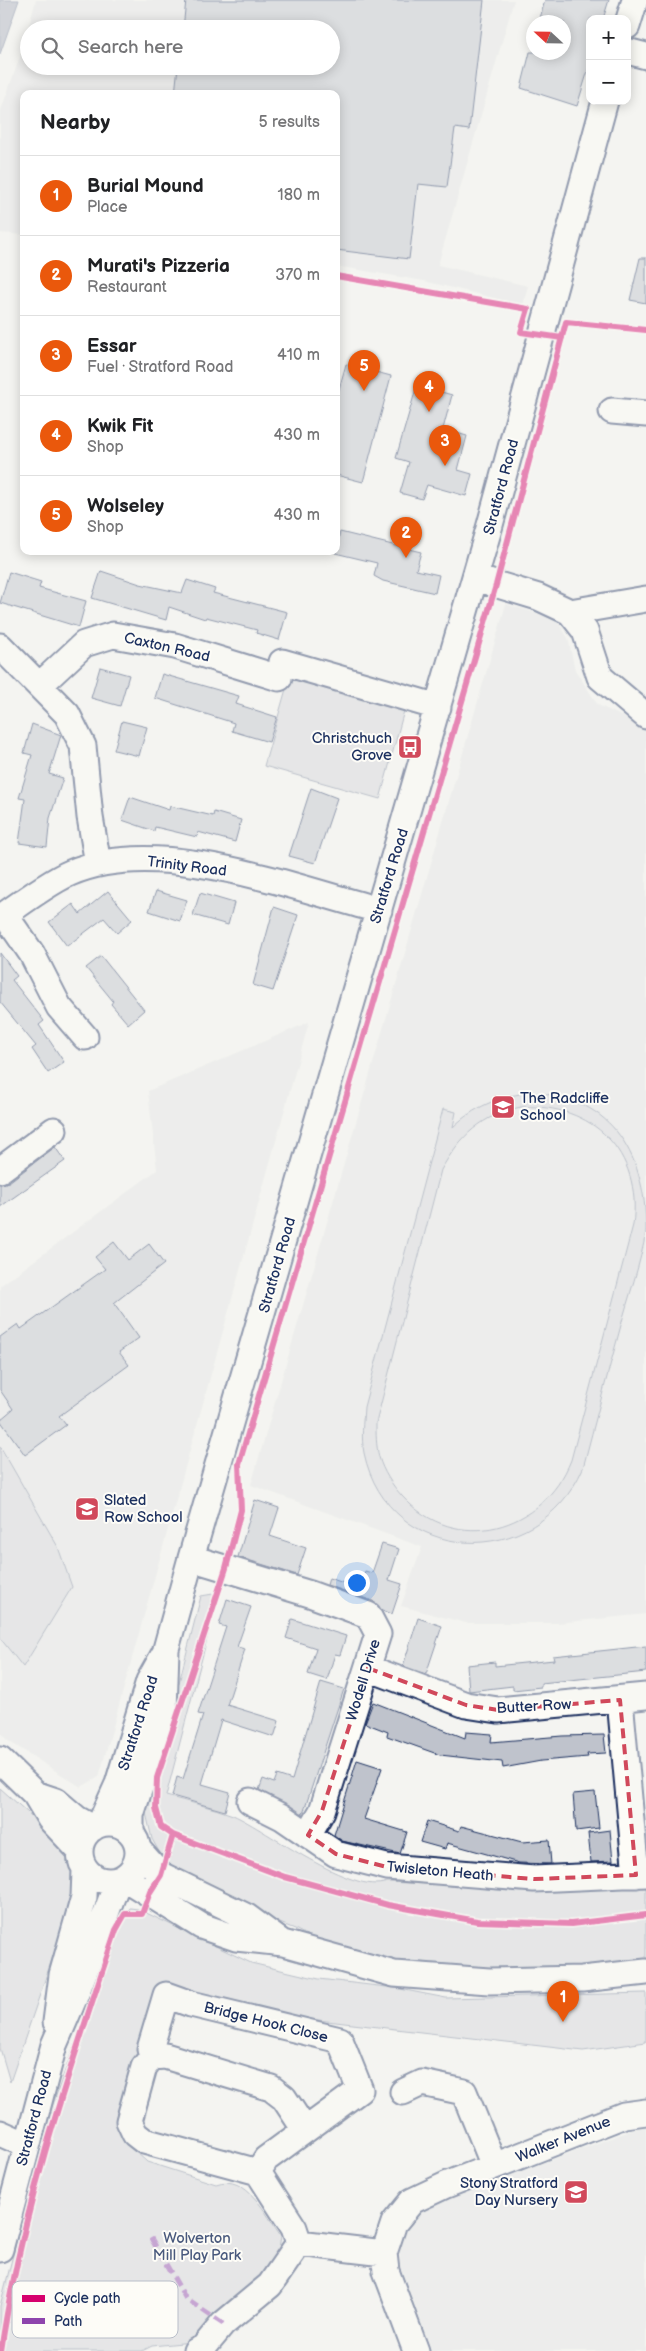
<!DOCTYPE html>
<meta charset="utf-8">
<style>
:root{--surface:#fff;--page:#f2f2f2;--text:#202124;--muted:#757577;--line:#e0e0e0;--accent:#ea580c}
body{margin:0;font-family:"Balsamiq Sans",sans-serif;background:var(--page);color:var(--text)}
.controls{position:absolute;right:15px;top:15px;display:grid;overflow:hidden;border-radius:10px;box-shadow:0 2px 12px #0003}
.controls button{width:45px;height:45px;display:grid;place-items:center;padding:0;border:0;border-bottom:1px solid var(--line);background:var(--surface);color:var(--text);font:25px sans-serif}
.compass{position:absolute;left:526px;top:15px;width:45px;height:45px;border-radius:50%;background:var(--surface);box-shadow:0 2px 12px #0003;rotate:292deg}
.you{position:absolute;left:356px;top:1582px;width:18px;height:18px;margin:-12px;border:4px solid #fff;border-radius:50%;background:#1a73e8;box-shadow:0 0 0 8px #1a73e833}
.badge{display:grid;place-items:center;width:32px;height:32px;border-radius:50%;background:var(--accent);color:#fff;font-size:16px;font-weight:700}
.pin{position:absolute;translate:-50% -41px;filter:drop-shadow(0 1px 2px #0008)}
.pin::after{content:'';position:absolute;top:26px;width:18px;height:15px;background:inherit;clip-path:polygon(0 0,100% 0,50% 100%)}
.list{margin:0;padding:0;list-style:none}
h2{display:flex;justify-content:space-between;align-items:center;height:65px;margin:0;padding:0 20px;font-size:21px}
h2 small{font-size:16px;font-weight:400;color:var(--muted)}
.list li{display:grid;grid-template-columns:32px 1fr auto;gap:15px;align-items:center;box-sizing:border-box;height:80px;padding:0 20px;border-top:1px solid var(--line)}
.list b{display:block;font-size:19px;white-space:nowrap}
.list p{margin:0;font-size:16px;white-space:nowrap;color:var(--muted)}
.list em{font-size:16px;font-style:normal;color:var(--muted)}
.icon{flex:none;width:28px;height:28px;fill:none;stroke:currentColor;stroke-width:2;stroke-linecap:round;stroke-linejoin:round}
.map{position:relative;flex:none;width:646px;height:2351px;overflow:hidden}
.search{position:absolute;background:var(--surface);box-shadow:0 2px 12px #0003;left:20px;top:20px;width:320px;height:55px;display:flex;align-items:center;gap:12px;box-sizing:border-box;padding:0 18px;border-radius:28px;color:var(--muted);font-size:19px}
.panel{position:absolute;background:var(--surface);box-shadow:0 2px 12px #0003;left:20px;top:90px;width:320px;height:465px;border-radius:10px}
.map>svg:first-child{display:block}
</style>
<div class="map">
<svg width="646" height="2351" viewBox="0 0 646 2351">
<rect width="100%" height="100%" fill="#f4f4f1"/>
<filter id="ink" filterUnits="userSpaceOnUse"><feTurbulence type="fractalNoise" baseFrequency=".02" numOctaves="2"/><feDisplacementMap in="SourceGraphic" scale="10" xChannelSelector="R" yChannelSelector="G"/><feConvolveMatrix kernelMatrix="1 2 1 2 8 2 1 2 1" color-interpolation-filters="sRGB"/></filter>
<g filter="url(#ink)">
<!-- built -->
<path fill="#e4e5e6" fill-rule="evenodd" d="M36 0H514L438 265 528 286 523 305 424 281 336 266V94H24V235L0 233V113L21 54ZM29 29H331V66H29Z
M506 604 556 619 568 638 575 670 598 705 646 728V1614L558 1623H466L401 1606 422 1547 251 1485Z
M309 1022 99 1777 81 1787 7 1740 0 1732V1286L157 1170 148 1091Z
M646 2125V2351H432L400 2266V2249L405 2231 413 2219 424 2208 443 2200Z"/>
<!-- green -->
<path fill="#d4d6db" stroke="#78829c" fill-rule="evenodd" d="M290 675 405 707 380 799 264 766Z
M526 1093C607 1093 646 1149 646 1231 641 1263 628 1298 620 1329 607 1376 595 1422 583 1468 538 1573 388 1566 364 1453 361 1438 363 1423 364 1407L443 1109 456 1112 453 1127C474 1107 498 1097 526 1093ZM521 1107C592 1103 643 1152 633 1225L571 1460C543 1531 456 1556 402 1496 392 1485 383 1471 379 1457 376 1445 376 1434 376 1423L441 1170C460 1136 482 1115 521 1107Z
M0 1446 58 1547 72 1587 23 1667 0 1638Z
M219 1593 166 1796C188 1802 212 1807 233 1815 267 1830 352 1896 387 1882L469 1886 646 1884V1965L546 1974 417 1968 339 1953 295 1929 247 1910 167 1866 152 1839 146 1813 201 1596Z
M0 1788 64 1845 78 1883 10 2082 0 2048Z
M130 1908 138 1909 251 1963 319 1979 395 1988 446 1998 646 1993V2042L583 2051 293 2017 186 1990 168 1983 123 2140 147 2162 216 2184C247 2173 266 2215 281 2236L277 2261 204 2327 192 2342 152 2346 142 2351H0V2306L47 2121 118 1921Z"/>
<!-- water -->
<path fill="#aab0bf" stroke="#717c98" d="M0 0H19L0 54Z"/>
<!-- building -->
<path fill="#bfc3cc" stroke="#1b2f5e" d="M186 0H484L469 130 455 128 447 187 418 184 409 259 336 250V94H175L178 66H331V29H183Z
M545 0H609L603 19H590V64L577 106 521 88 530 52H564V22H539Z
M640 258H646V303L630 300Z
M346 364 391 376 363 482 336 475V400Z
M417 385 452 395 443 429 467 436 458 470 472 474 466 496 427 485 422 499 400 493 409 462 396 458Z
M340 532 421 552 416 570 439 575 435 593 383 581 374 576 377 563 335 553Z
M101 571 140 584 182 593 187 580 215 589 213 593 287 612 279 640 256 633 257 630 206 617 205 619 169 607 166 620 92 598Z
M9 572 41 582 39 588 86 601 79 627 0 603Z
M100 667 129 675 120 706 91 698Z
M162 674 239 696 236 704 277 717 269 742 232 731 234 723 155 698Z
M122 721 147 727 139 756 114 750Z
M32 724 61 735 49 774 63 778 50 818 47 847 19 843 25 799 19 798 32 755 24 753Z
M311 788 337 798 315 863 289 856Z
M130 797 169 810 170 806 213 816 214 812 241 820 235 842 198 832 197 837 155 827 154 831 122 820Z
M108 891 132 920 117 933 104 918 67 946 49 922 73 904 80 914Z
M156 891 187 900 180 921 149 911Z
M200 893 234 903 228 925 193 915Z
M274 907 298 915 273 991 253 985Z
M0 953 17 976 12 980 44 1021 39 1025 64 1062 48 1073 32 1049 36 1046 0 1002Z
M101 956 144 1010 128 1024 111 1004 113 1001 86 968Z
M55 1147 65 1161 0 1207V1184L9 1182Z
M114 1242 128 1260 149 1244 164 1264 114 1303 139 1338 119 1352 129 1365 59 1416 66 1425 25 1455 0 1420 13 1409 0 1390V1337L18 1324 21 1329 105 1269 95 1257Z
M255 1500 279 1508 270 1536 306 1548 297 1575 238 1557Z
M382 1544 399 1549 389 1580 402 1584 392 1614 382 1610 373 1601 327 1585 329 1578 359 1588 365 1571 372 1573Z
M227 1599 251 1607 237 1647 245 1649 227 1705 279 1721 274 1737 221 1720 202 1784 230 1792 225 1811 172 1796 177 1777 183 1779 203 1715 198 1714 226 1627 219 1625Z
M418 1618 442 1626 426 1674 403 1666Z
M292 1619 346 1636 340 1655 335 1654 327 1680 308 1674 316 1648 286 1638Z
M646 1646V1672L541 1683V1687L513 1690V1686L469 1691 467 1665 495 1662V1666L554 1660 553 1656Z
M321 1682 344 1689 303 1814 259 1790 263 1779 274 1783 277 1775 292 1780Z
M373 1702 465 1738 466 1732 492 1734 491 1742 562 1736 604 1735 606 1753 587 1754 588 1757 541 1761 503 1768 502 1762 440 1755 387 1736 388 1732 365 1723Z
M357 1760 382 1768 364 1819 407 1832 400 1854 342 1841 334 1835Z
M595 1792 599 1828 576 1831 573 1794Z
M427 1821 459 1831 461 1826 522 1842 549 1840 551 1864 519 1863 447 1843 445 1849 420 1842Z
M610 1830 613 1861 591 1862 588 1833Z"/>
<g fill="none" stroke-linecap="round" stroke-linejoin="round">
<defs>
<path id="minor" d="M627 26 635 0
M627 51 646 56
M612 411 646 414
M475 578 538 597 570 612 585 631 600 677 646 716
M570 612 646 599
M0 646 67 714 83 746 90 817 98 864
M282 662 438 707
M40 685 84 644 113 635 175 646 279 678
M5 915 32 954 59 1007 85 1037
M0 918C18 905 51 881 70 873 158 835 291 887 379 910
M0 1170 54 1130
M191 1558 310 1594 368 1615 378 1634 322 1811 308 1835
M368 1668 466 1705 498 1710 646 1696
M620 1700 636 1875
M0 1760 35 1794 50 1819 80 1851
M35 1794 56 1801 77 1819 93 1828
M250 1801 282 1817 336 1854 387 1867 534 1879 646 1874
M80 1852a29 29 0 1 1 58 0a29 29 0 1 1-58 0Z
M100 1824 118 1784 149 1681 163 1656
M131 1833V1815L164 1712 166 1649 191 1558 490 525 605 101
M138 1849 161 1875 247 1917 281 1942
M124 1878 201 1926 236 1938 283 1943 394 1974 489 1981 582 1979 646 1972
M56 2022 62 1975 84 1897 85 1870
M152 2057 150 2049 166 1995 191 2004 340 2040 360 2090 266 2159 258 2172
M403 2092 422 2083 464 2092 494 2166
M0 2133 27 2145
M299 2243 294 2228 258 2172 144 2141 135 2134 129 2121 144 2067 152 2057 165 2056 271 2088 284 2098 305 2130
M0 2249 54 2045 75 1996 118 1881
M196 2351 203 2348 223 2324 270 2285 299 2243 384 2253
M416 2351 386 2271 384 2253 394 2223 412 2201 446 2185 624 2115 646 2112"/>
</defs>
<!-- minor casing -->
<use href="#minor" stroke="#1b2f5e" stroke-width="29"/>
<!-- minor -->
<use href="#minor" stroke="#fdfcf7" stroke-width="25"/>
<!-- quiet -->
<path stroke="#8e44ad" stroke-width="5" stroke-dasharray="10 5" stroke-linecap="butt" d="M151 2238 186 2299 223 2324"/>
<defs>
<path id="cycleway" d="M336 276 528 309 521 332 562 338
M646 330 566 322 496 585 239 1464 241 1510 226 1568 157 1778 156 1808 161 1827 173 1835 285 1877 388 1905 477 1921 571 1924 646 1915
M1 2351C22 2206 70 2068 116 1930L125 1914H142L150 1892 161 1875 173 1835"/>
</defs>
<!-- cycleway casing -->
<use href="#cycleway" stroke="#fdfcf7" stroke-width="9"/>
<!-- cycleway -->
<use href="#cycleway" stroke="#d6006c" stroke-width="6"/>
</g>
</g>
<!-- marked area -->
<path d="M0 0H646V2351H0ZM368 1668 466 1705 498 1710 620 1700 636 1875 534 1879 387 1867 336 1854 308 1835 322 1811Z" fill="#f4f4f1" fill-opacity=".55" fill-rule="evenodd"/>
<path fill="none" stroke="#d1495b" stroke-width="4" stroke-dasharray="10 6" stroke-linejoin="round" d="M368 1668 466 1705 498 1710 620 1700 636 1875 534 1879 387 1867 336 1854 308 1835 322 1811Z"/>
<!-- icons -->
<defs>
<symbol id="bus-square" viewBox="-11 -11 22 22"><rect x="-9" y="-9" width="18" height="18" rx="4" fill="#d1495b" stroke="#fdfcf7"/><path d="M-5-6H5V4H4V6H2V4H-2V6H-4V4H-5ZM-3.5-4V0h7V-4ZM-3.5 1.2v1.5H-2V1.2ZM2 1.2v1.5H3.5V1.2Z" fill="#fff"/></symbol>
<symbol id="school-square" viewBox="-11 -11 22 22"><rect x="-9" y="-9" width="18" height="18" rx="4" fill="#d1495b" stroke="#fdfcf7"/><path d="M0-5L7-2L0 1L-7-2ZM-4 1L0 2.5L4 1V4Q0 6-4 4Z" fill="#fff"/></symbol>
</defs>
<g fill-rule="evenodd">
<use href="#bus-square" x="396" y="733" width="28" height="28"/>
<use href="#school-square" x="489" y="1093" width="28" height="28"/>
<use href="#school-square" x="73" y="1495" width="28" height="28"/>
<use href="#school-square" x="562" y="2178" width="28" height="28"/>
</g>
<g text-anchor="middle" stroke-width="4" stroke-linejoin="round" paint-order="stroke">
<!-- street labels -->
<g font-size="15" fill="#1b2f5e" stroke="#fdfcf7">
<text transform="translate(501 487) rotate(-75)" y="5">Stratford Road</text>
<text transform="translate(167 647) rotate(13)" y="5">Caxton Road</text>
<text transform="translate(187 866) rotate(7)" y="5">Trinity Road</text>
<text transform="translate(389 876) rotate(-73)" y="5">Stratford Road</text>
<text transform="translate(277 1265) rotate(-74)" y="5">Stratford Road</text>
<text transform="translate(363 1680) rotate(-73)" y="5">Wodell Drive</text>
<text transform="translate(534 1706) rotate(-3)" y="5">Butter Row</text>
<text transform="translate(138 1723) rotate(-72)" y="5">Stratford Road</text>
<text transform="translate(440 1871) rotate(5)" y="5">Twisleton Heath</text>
<text transform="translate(266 2022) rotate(14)" y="5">Bridge Hook Close</text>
<text transform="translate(34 2118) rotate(-75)" y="5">Stratford Road</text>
<text transform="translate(563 2139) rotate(-22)" y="5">Walker Avenue</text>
</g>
<!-- poi labels -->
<g font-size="15" fill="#1b2f5e" stroke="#fdfcf7" text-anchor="end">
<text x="392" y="743">Christchuch<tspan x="392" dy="17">Grove</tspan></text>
<text x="520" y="1103" text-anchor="start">The Radcliffe<tspan x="520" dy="17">School</tspan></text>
<text x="104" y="1505" text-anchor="start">Slated<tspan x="104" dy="17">Row School</tspan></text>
<text x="558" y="2188">Stony Stratford<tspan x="558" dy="17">Day Nursery</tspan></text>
</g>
<!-- park labels -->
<g font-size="15" fill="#49597d" stroke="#fdfcf7">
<text x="197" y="2243">Wolverton<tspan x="197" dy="17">Mill Play Park</tspan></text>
</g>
</g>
<!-- legend -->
<rect x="12" y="2281" width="166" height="57" rx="8" fill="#fdfcf7" stroke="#b9bec9" stroke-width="1"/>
<rect x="22" y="2295" width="23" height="7" fill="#d6006c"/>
<rect x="22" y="2318" width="23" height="6" fill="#8e44ad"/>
<g font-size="14" fill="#1b2f5e">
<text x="54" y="2303">Cycle path</text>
<text x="54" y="2326">Path</text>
</g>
</svg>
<div class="controls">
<button>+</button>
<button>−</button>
</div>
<svg class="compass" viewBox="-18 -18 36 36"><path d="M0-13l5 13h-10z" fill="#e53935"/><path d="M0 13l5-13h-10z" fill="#757577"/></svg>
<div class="you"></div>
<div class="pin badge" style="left:563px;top:2022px">1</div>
<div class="pin badge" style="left:406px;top:558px">2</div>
<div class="pin badge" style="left:445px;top:466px">3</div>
<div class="pin badge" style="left:429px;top:412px">4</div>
<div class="pin badge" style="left:364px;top:391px">5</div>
<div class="search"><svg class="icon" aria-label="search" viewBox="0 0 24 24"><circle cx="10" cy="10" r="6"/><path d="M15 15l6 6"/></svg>Search here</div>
<section class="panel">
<h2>Nearby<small>5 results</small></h2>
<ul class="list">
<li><span class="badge">1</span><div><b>Burial Mound</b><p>Place</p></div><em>180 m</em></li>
<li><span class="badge">2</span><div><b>Murati's Pizzeria</b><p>Restaurant</p></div><em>370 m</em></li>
<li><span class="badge">3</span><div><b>Essar</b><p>Fuel · Stratford Road</p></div><em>410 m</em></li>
<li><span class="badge">4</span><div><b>Kwik Fit</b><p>Shop</p></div><em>430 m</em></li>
<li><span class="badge">5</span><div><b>Wolseley</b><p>Shop</p></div><em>430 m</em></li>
</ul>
</section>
</div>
